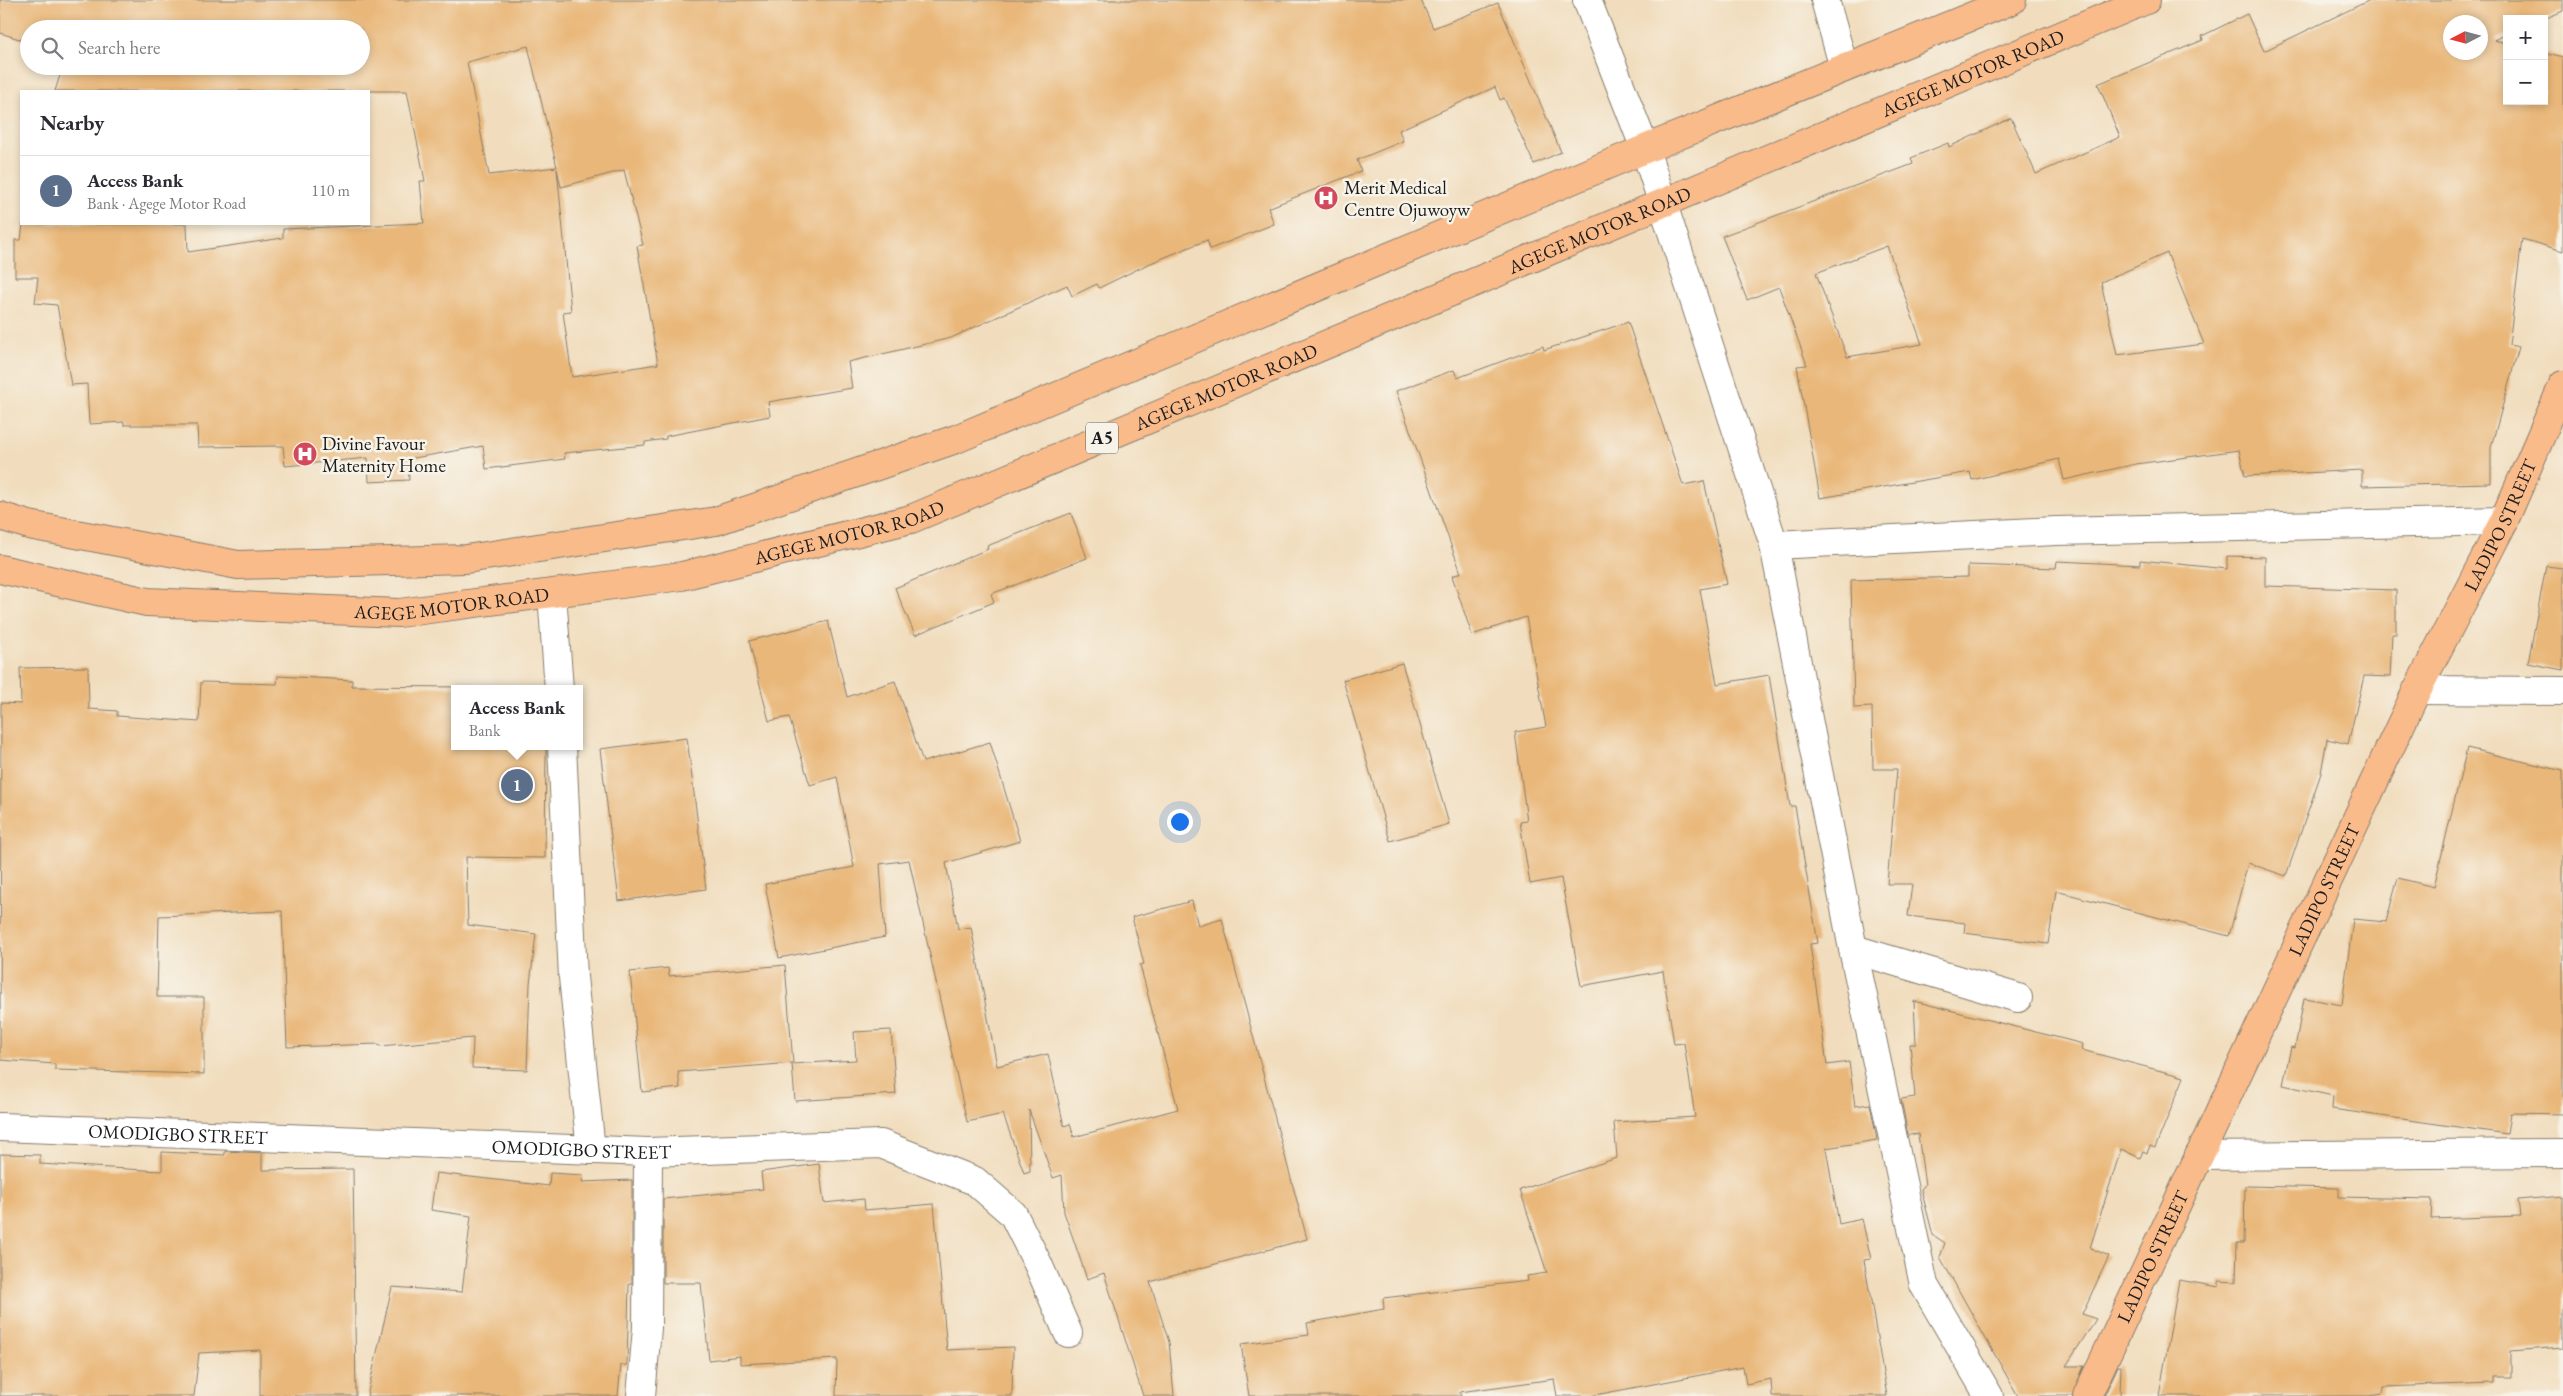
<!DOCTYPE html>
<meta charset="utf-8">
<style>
:root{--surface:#fff;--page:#f2f2f3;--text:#2b2b33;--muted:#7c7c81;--line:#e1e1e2;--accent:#d1495b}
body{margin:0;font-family:"EB Garamond",serif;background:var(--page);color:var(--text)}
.controls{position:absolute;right:15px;top:15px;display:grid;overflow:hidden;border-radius:0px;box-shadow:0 2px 8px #0003}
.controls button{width:45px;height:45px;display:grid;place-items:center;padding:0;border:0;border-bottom:1px solid var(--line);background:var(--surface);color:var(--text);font:25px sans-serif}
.compass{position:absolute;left:2443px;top:15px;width:45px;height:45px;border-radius:50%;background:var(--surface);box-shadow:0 2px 8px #0003;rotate:264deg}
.you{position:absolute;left:1179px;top:821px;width:18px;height:18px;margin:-12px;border:4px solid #fff;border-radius:50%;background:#1a73e8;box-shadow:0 0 0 8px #1a73e833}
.badge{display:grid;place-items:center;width:32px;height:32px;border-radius:50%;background:var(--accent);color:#fff;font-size:16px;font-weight:700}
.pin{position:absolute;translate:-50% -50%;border:2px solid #fff;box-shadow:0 1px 5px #0006}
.popup{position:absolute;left:451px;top:685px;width:132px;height:65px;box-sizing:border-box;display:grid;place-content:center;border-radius:0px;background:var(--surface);filter:drop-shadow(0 1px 4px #0005);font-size:16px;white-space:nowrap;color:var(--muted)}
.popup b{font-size:19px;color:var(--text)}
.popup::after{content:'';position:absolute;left:50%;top:100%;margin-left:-10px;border:10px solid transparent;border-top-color:var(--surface)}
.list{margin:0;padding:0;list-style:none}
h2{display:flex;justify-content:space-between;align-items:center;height:65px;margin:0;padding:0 20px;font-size:21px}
h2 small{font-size:16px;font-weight:400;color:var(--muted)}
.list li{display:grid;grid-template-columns:32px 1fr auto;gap:15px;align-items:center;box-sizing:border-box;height:70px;padding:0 20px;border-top:1px solid var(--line)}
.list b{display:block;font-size:19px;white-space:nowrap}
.list p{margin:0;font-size:16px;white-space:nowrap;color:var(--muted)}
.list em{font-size:16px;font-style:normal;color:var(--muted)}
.icon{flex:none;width:28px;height:28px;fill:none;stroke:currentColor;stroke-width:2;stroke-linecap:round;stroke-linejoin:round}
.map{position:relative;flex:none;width:2563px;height:1396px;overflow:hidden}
.search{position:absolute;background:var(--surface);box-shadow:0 2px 8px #0003;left:20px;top:20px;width:350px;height:55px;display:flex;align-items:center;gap:12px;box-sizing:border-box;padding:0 18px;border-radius:28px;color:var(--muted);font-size:19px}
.panel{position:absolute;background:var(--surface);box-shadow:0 2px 8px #0003;left:20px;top:90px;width:350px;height:135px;border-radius:0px}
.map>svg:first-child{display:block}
</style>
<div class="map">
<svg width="2563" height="1396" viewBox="0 0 2563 1396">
<rect width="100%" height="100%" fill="#f7f3e8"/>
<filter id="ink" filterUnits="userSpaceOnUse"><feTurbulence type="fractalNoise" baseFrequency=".02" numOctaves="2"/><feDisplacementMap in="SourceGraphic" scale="10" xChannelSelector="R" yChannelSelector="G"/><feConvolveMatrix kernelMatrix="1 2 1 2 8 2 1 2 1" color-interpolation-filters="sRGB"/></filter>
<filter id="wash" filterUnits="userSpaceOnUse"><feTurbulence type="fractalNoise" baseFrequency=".0096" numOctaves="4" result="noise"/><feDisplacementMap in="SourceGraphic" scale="20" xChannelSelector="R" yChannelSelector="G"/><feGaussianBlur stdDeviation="1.12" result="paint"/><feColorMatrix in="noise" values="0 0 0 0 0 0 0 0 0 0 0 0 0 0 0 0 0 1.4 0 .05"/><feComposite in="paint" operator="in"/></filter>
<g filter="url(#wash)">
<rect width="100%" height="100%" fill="#f1ddbd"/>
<g id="blocks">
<!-- building -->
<path fill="#e9b779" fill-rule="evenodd" d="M0 0H1421L1433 28 1498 3 1561 152 1534 164 1504 98 1500 100 1495 87 1399 130 1403 141 1357 160 1361 171 1268 208 1274 224 1210 249 1207 240 1146 265 1099 288 1097 284 1072 296 1067 285 951 338 848 362 852 388 768 402 770 416 666 436V439L645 442V445L564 453 565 459 486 469 483 446 408 459 409 480 369 482 368 458 285 466 283 446 198 447 197 425H124V422L89 424 87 384 71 385 57 305 35 303 38 277H15V240H21L23 224H187L188 252 283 238V229L424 223 420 181H425L407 91H55L63 66H361V29H29V42L0 33ZM528 46 557 167 489 175 467 62ZM557 169 561 187 624 170 643 245 637 246 658 364 572 377 563 312 571 311Z
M2370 0H2563V11L2544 19H2507V34L2494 40 2507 43V101H2544V53L2563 58V251L2522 239 2509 345 2519 347 2491 447V483L2362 486V470L2245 476 2239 450 2136 464 2064 480 2059 459 1972 480 1970 472 1820 498 1797 366 1807 365 1779 287 1747 300 1722 236 1913 164 1911 158 1948 143 1949 147 2011 118 2036 174 2120 137 2098 84 2203 40 2202 36 2247 14 2264 51ZM2450 22H2480V52H2450ZM1887 246 1922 344 1847 357 1816 273ZM2167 253 2204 344 2117 355 2101 282Z
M1628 322 1683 485 1704 481 1727 584 1700 589 1717 684 1769 675 1790 806H1795L1818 943 1810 944 1827 1065 1849 1062 1855 1106 1870 1104 1877 1140 1826 1148 1839 1224 1862 1219 1871 1259 1864 1260 1887 1396H1772L1771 1379 1746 1384 1743 1367 1590 1396H1557L1554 1379 1460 1392 1461 1396H1249L1241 1344 1309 1335 1307 1323 1384 1309 1383 1298 1528 1281 1527 1276 1547 1273 1520 1190 1617 1158 1614 1122 1695 1117 1684 1043 1674 1044 1663 971 1581 986 1561 878 1530 884 1520 822 1527 821 1515 732 1546 727 1526 617 1472 635 1452 576 1461 573 1396 391 1454 370 1457 378 1543 346 1544 350Z
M1071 513 1087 558 991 594 994 602 915 635 895 588 988 549 987 546Z
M2227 556 2265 557V586L2396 590V634H2392L2390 677 2364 676 2348 744 2327 739 2321 773 2286 876 2248 863 2229 936 2056 891 2048 944 1964 933 1965 923 1908 916 1912 884H1887L1897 769H1873L1872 707 1854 708 1851 580 1968 577V565L2056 568 2057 561 2140 565V560L2227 569Z
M2546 566 2563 568V670L2528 663Z
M828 621 847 697 895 681 923 762 990 742 1020 841 946 863 958 929 971 927 997 1066 1048 1054 1064 1126 1070 1124 1074 1137 1178 1109 1140 965 1144 964 1132 917 1192 901 1198 926 1222 919 1307 1239 1150 1282 1169 1342 1174 1396H1143L1104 1273 1087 1279 1064 1212 1062 1175 1053 1178 1029 1110 1030 1171 1024 1173 1003 1114 967 1122 909 860 880 864 885 937 779 958 765 884 854 867 837 777 810 785 789 717 769 721 749 641Z
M1402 663 1449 824 1390 841 1343 680Z
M88 667 89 709 117 711V716L199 722 201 682 277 684 278 676 352 680V686L459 687V689H454V746H546L545 858 466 857 468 925 536 934 530 984 527 1070 472 1068 473 1038 379 1046V1044L287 1047 282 911 159 916 157 997H204V1074L55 1070V1064L0 1060 1 703 21 704 20 668Z
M687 738 706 889 619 901 600 749Z
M2467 748 2563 771V1114L2510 1113 2507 1134 2332 1109 2333 1096 2283 1085 2291 1047 2295 1048 2304 998 2342 1005 2353 919 2386 922 2398 878 2434 887Z
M785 965 793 1063 678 1072 680 1088 642 1092 630 972 668 968 669 976Z
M1914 1001 2083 1044 2082 1050 2184 1077 2155 1148 2150 1146 2147 1153 2143 1151 2140 1158 2121 1149 2090 1248 2109 1256 2082 1314 2096 1319 2066 1366H2084L2072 1396H2018L1940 1257 1945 1243 1933 1235 1921 1189 1925 1185 1918 1134 1908 1135 1901 1099 1915 1097 1910 1044H1916Z
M891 1030 896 1094 795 1101 792 1064 856 1060 854 1032Z
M225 1151 262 1153V1170L353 1169 356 1396H260V1350L199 1353 194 1396H0V1154L40 1155V1164L162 1171V1152L225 1155Z
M819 1164 824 1203 864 1199 865 1210 934 1204 947 1350 1013 1347 1012 1396H836L837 1359 740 1364V1356L709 1360 701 1283H663V1199L763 1189 761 1172Z
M436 1173 549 1186 550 1173 583 1175 582 1182 632 1180V1284H629L627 1365H621L618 1396H367L392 1287 462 1292 471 1216 431 1210Z
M2245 1186 2339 1188V1197L2432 1199 2431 1219 2520 1216 2518 1200 2563 1196V1347L2511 1351V1377H2494V1383L2383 1387 2382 1394 2369 1396H2159L2179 1280 2219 1287V1281L2236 1282 2237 1243H2244Z
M2118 1366H2121L2120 1396H2104Z"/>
</g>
</g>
<g filter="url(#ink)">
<use href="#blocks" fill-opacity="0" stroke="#867c6c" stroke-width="1"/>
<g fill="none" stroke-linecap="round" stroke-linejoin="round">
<defs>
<g id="minor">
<path d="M1587 0 1645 149 1774 545 1853 949 1924 1285 1989 1396"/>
<path d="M1825 0 1844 68"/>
<path d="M1774 545 2056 531 2504 521"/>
<path d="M552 594 559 689"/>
<path d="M2417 690 2563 691"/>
<path d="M562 746 573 977 591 1150"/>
<path d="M1853 949 2018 998"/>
<path id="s1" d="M0 1127 648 1152 881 1144 975 1181 1013 1214 1038 1264 1068 1333"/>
<path d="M2199 1156 2563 1153"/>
<path d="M641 1396 647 1328 648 1152"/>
</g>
<g id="major">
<path id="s2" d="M2087 1396 2417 690 2504 521 2563 385"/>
</g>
<g id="highway">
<path d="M0 516 29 525 238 565 466 559 716 521 956 439 1645 149 2012 0"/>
<path id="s3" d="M0 569 147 602 399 613 682 576 911 519 2146 0"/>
</g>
</defs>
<!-- minor casing -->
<use href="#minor" stroke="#867c6c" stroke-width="30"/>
<!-- major casing -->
<use href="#major" stroke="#867c6c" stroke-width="30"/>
<!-- highway casing -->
<use href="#highway" stroke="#867c6c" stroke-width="30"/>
<!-- minor -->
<use href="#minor" stroke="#fff" stroke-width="28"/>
<!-- major -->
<use href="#major" stroke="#fabb8b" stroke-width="28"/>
<!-- highway -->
<use href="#highway" stroke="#fabb8b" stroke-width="28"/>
</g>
</g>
<!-- icons -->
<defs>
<symbol id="hospital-disc" viewBox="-11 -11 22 22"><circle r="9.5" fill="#d1495b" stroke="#f7f3e8"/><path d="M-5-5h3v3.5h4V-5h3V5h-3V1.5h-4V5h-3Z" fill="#fff"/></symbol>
</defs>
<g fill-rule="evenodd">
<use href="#hospital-disc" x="1312" y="184" width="28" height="28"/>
<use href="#hospital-disc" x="291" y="440" width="28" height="28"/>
</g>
<g text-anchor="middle" stroke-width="5" stroke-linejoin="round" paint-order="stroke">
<!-- shield labels -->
<rect fill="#f7f3e8" stroke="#5e5c59" stroke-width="1" x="1086" y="422.5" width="32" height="31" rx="4"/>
<g font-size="18" font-weight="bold" fill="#1c1c1c">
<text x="1102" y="444">A5</text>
</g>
<!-- street labels -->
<g font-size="19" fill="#1c1c1c" stroke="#f7f3e8">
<text dy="7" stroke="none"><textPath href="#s3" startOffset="2076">AGEGE MOTOR ROAD</textPath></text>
<text dy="7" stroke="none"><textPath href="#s3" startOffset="1671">AGEGE MOTOR ROAD</textPath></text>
<text dy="7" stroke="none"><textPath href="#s3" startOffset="1266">AGEGE MOTOR ROAD</textPath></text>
<text dy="7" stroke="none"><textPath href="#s2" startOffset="964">LADIPO STREET</textPath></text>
<text dy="7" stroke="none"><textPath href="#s3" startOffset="861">AGEGE MOTOR ROAD</textPath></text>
<text dy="7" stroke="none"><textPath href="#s3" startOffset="456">AGEGE MOTOR ROAD</textPath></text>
<text dy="7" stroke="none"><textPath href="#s2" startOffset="559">LADIPO STREET</textPath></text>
<text dy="7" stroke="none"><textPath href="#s1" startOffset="178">OMODIGBO STREET</textPath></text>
<text dy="7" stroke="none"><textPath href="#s1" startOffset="582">OMODIGBO STREET</textPath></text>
<text dy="7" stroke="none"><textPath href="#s2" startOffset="154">LADIPO STREET</textPath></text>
</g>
<!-- poi labels -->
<g font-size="19" fill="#1c1c1c" stroke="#f7f3e8" text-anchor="start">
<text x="1344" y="194">Merit Medical<tspan x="1344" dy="22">Centre Ojuwoyw</tspan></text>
<text x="322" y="450">Divine Favour<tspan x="322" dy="22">Maternity Home</tspan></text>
</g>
</g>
</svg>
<div class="controls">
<button>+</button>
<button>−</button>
</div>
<svg class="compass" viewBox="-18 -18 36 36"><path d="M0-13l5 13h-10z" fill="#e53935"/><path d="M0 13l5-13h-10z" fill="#7c7c81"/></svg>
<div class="you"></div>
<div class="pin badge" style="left:517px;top:785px;background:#5c6f8a">1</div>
<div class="popup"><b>Access Bank</b>Bank</div>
<div class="search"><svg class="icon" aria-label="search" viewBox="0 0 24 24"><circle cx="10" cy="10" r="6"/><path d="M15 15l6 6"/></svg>Search here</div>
<section class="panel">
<h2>Nearby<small></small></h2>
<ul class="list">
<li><span class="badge" style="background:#5c6f8a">1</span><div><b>Access Bank</b><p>Bank · Agege Motor Road</p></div><em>110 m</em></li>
</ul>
</section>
</div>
